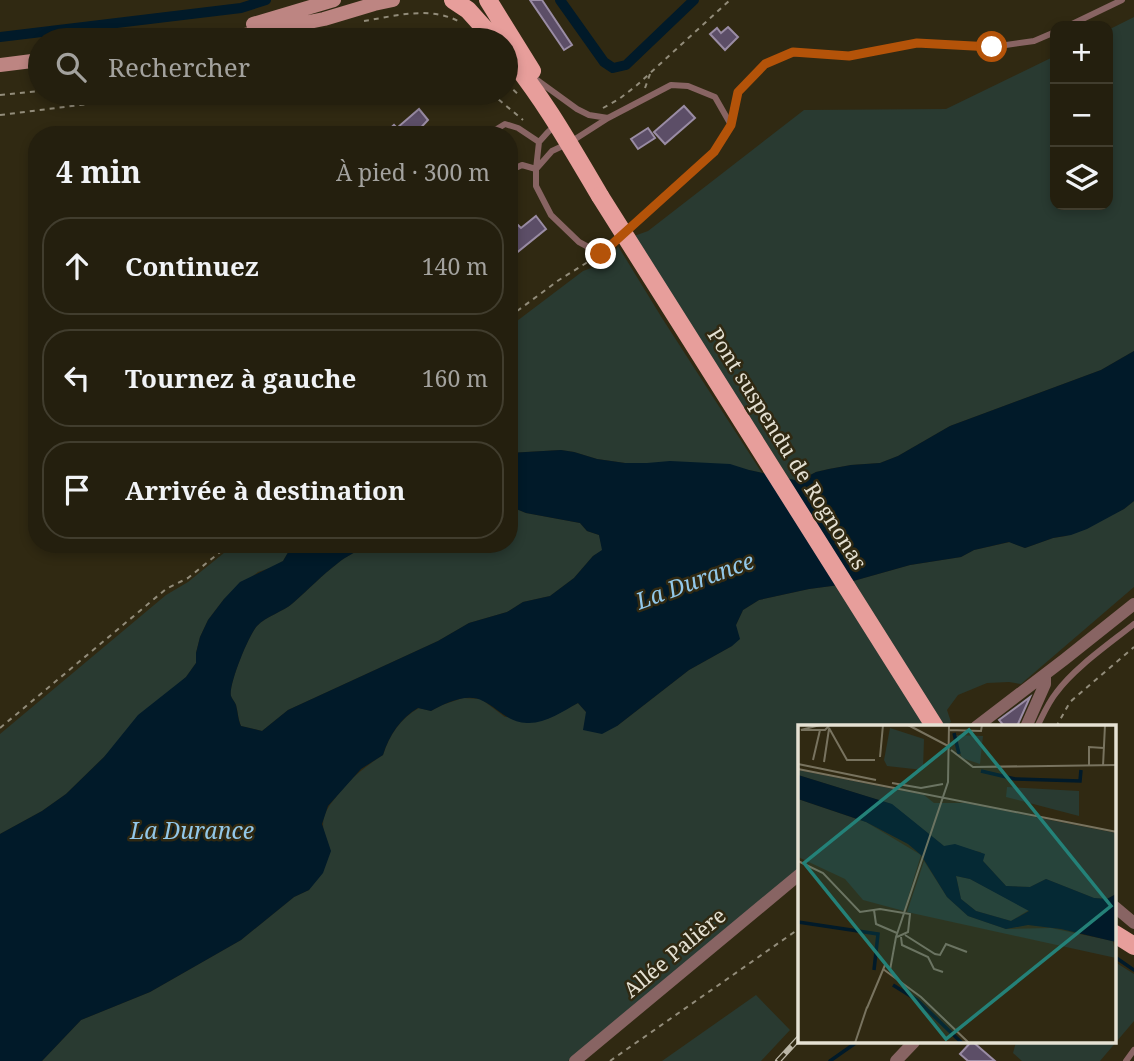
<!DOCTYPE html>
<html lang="fr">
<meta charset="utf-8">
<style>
:root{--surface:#241f0e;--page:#302c1c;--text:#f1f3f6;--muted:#a3a29e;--line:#413d2e}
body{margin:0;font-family:"Noto Serif",serif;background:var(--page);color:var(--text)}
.controls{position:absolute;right:21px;top:21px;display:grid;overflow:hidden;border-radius:14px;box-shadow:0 4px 10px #0003}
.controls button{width:63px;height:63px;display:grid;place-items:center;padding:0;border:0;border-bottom:2px solid var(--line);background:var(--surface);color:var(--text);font:35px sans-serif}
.stop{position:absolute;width:21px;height:21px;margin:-16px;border:5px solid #b45309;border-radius:50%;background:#fff}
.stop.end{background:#b45309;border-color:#fff;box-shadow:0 2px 7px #0008}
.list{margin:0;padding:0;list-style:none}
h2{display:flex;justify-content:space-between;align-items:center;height:91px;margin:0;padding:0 28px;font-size:30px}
h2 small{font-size:23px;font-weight:400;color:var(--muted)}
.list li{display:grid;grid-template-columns:46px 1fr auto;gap:21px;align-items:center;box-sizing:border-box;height:98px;margin:0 14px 14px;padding:0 14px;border:2px solid var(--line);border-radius:28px}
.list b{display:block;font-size:26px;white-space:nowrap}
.list em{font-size:23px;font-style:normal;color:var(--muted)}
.icon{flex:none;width:38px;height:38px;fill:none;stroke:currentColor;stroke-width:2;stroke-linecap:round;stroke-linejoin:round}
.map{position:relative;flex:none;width:1134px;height:1061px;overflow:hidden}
.search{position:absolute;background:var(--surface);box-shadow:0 4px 10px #0003;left:28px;top:28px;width:490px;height:77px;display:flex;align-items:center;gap:18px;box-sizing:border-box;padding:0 24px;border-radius:38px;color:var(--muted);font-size:26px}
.panel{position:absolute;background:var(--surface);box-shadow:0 4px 10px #0003;left:28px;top:126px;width:490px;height:427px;border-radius:28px}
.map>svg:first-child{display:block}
</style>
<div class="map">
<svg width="1134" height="1061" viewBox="0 0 1134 1061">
<rect width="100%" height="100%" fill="#302912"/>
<!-- green -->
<path fill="#293a31" d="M1134 17V351L1101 370 950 426 898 456 880 463 851 465 829 469 816 472 799 481 789 479 634 236 648 231 804 110 946 109 1055 56V205H1108V30Z
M618 246 662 318 762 473 749 470 625 463 597 459 574 452 561 450 509 453V327L583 271 602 264 613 257Z
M1134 501V587L1021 684 1009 682 987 683 958 695 947 710 951 722 944 727H800V868L568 1061H42L81 1020 150 992 241 940 294 897 309 890 324 833C320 815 329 806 340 792 354 775 365 767 383 755 389 735 401 718 419 708L431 711 442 705 463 698 481 699 505 717 547 719 578 703 586 712 617 726 689 670 732 646 736 625 743 610 759 600 809 589 839 585 910 565 961 557 974 550 1010 542 1025 548 1053 538 1066 536 1124 509Z
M509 506 526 513 580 523 587 531 599 535 603 550 593 556 574 578 550 596 523 602 507 612 469 623 438 641 288 710 262 731 241 726C238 719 238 712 236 705 235 702 232 699 231 696 228 685 249 634 257 626 266 616 283 612 293 603 308 590 322 575 338 563 346 556 357 553 364 544H509Z
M235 544H293L283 561 273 567 258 572 224 599 208 620 200 637 196 653V663L186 677 66 794 42 811 0 834V734L166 595 188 582Z
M1115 962 1134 974V1021L1100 1061H1022L1013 1053 1016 1042H1115Z
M756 995 790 1030 761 1061H662Z"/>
<!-- water -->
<path fill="#011a29" d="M1134 351V501L1124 509 1087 529 1071 535 1053 538 1025 548 1009 542 974 550 961 557 910 565 839 585 809 589 759 600 743 610 736 625 740 639 732 646 689 670 617 726 602 734 583 730 586 712 578 703C563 711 545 724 527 723 507 722 499 709 483 701 468 692 445 703 431 711L418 708C401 718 389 735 383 755L361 769 328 806 322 824 331 851 323 873 309 890 294 897 241 940 150 992 81 1020 42 1061H0V834L42 811 66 794 104 757 138 715 186 677 196 663V653L200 637 208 620 224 599 240 582 283 561 293 544H364C357 553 346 556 338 563 322 575 308 590 293 603 283 612 266 616 257 626 249 634 228 686 231 696 232 699 235 702 236 705 238 713 238 719 241 726L262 731 288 710 438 641 469 623 507 612 523 602 550 596 574 578 593 556 602 550 599 535 587 531 580 523 526 513 509 506V453L561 450 574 452 597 459 625 463H647L670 461 730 464 749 470 799 481 816 472 829 469 851 465 880 463 898 456 950 426 1101 370Z"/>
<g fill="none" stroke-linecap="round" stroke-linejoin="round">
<!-- stream -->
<path stroke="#011a29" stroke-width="3.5" d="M1115 957 1134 970
M830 1061 857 1042"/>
<!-- canal -->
<path stroke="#011a29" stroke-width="10" d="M560 0 604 62 613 68 626 65 694 0
M0 37 241 8 266 0"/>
</g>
<!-- building -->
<path fill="#5c4e67" stroke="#9a8ca4" stroke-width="2" d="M530 0H542L572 45 564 50Z
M728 27 738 37 725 50 710 34 717 28 721 33Z
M684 106 695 118 665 144 654 132Z
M419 109 428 120 414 135H383L394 125 397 128Z
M648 128 655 138 638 149 631 139Z
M536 216 546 229 509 259V231L517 224 521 228Z
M1030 697 1018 724 1014 727H1005L999 720Z
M971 1042H973L995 1061H968L960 1054Z"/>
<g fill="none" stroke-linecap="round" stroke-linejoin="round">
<!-- path -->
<path stroke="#928c7a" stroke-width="2" stroke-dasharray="5 5" stroke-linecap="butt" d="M364 21C395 16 429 6 458 21
M369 40C393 37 422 31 445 40
M506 83 520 96
M645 88 650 74
M491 93 523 120
M0 95 40 91
M603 108 619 99 636 86 730 0
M0 115 177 93
M509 317 559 280 591 260
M1056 727 1070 702 1134 647
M0 728 166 589 188 578 230 544
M610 1061 800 928"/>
<!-- service -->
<path stroke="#886463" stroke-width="6" d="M1068 26 1122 0
M537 80 577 109 589 115 608 118
M556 125 548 132 539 142 536 169V186L551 215 579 242 601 254 714 152 731 125 738 92 765 63 793 53 849 56 917 43 992 47 1034 41 1055 32
M487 135 505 124 518 128 539 142
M537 168 552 151 569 143 608 118 671 85 688 86 715 97 731 125
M509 171 522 165 536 169
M1037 727C1043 715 1048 703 1056 693 1074 668 1109 644 1134 624
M1126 1061 1134 1050"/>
<!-- minor -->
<path stroke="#886463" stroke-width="12" d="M976 727 1065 659 1134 604
M1026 727 1045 684V675
M1115 907 1134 923
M575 1061 800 874
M896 1061 914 1042"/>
<!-- secondary -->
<path stroke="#bd8582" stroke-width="14" d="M253 24 334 0
M184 40 219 35H244L324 19 374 4 393 0
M0 65 40 60"/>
<!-- primary -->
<path stroke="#e79e9b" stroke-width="18" d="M453 0 468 10 495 40
M488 0 532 71
M506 53C543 97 571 147 600 196
M1115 934 1134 946"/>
<defs>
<path id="rail" d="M778 1061 800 1037"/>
</defs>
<!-- rail casing -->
<use href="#rail" stroke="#bbb6a6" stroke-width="6"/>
<!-- rail -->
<use href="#rail" stroke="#302912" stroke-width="3.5" stroke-dasharray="10" stroke-linecap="butt"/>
<!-- primary-bridge -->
<path stroke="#e79e9b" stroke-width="18" d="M600 196 935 727"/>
</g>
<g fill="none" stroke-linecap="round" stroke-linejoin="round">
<!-- route -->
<path stroke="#b45309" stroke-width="9" d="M601 254 714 152 731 125 738 92 765 64 793 52 849 56 917 43 992 47"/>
</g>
<g text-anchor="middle" stroke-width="5" stroke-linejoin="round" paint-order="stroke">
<!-- street labels -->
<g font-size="21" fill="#e5e1d3" stroke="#302912">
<text transform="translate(787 449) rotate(58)" y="7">Pont suspendu de Rognonas</text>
<text transform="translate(675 953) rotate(-40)" y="7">Allée Palière</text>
</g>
<!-- water labels -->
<g font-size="23" font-style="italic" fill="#92c8e9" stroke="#302912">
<text transform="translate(695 581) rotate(-20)" y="8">La Durance</text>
<text x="192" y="839">La Durance</text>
</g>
</g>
<!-- overview -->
<g transform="translate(798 725)">
<rect width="318" height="318" fill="#302912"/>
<path d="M92 3 126 14 125 45 89 41 86 35ZM156 10 185 11 182 39 164 33ZM0 45 126 70 136 78H167L318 108V169L309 174 296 173 248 154 232 162 208 161 185 136 183 127 146 121 93 79 0 50ZM209 62 281 66V91L208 72ZM0 74 68 97 123 130 106 186 65 175 47 154 0 132ZM126 136 149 172 170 191 208 204 253 203 315 216 318 233 109 187ZM158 151 172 154 231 185 213 196 178 186 163 174Z" fill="#293a31"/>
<path d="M0 50 94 79 146 121 157 119 187 129 185 136 208 161 232 162 248 154 296 173 309 174 318 169V217L263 204 230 200 208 204 170 191 149 172 123 130 110 119 68 97 0 74ZM158 151 172 154 231 186 213 196 178 186 163 174Z" fill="#011a29" fill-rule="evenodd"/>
<path fill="none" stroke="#011a29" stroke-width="3.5" d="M156 8 161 29M183 46 217 54 282 56 283 45M0 197 80 209 76 245M95 260 119 275 164 318"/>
<path fill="none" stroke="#78735f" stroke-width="2" d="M22 0 3 5H27L31 1M110 0 152 22M31 3 49 35H77M151 5 183 6 184 0M153 25 175 42 319 40M82 32 85 0M15 35 22 5M26 37 31 4M0 39 78 55M291 41V22L306 23M305 41 307 0M0 44 319 107M94 58 123 63 145 59M0 136 25 148 62 187 82 184 112 189 110 207 99 212M76 185 78 199 99 208M107 210 137 229 142 230 148 219 169 227M103 212 104 220 130 232 136 244 145 247M85 244 123 272 171 318M92 245 98 212 150 57 151 0M69 283 87 240M57 318 69 282"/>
<path fill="#248178" fill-opacity="0.15" stroke="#248178" stroke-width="3.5" d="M171 5 313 181 148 314 6 138Z"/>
<rect width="318" height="318" fill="none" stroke="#e5e1d3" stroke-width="3.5"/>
</g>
</svg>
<div class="controls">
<button>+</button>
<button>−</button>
<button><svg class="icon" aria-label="layers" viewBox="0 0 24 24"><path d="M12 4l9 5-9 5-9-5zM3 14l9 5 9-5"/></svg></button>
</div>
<div class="stop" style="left:992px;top:47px"></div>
<div class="stop end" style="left:601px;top:254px"></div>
<div class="search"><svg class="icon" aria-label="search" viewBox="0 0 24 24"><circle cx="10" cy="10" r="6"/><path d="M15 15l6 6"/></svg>Rechercher</div>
<section class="panel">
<h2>4 min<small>À pied · 300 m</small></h2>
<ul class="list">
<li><svg class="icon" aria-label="ahead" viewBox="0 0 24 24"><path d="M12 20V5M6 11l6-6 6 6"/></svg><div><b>Continuez</b></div><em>140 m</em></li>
<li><svg class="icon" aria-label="left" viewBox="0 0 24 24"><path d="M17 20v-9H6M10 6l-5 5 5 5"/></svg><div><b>Tournez à gauche</b></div><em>160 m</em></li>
<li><svg class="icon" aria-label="arrive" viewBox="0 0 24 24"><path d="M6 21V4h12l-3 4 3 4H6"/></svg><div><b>Arrivée à destination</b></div></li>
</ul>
</section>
</div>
